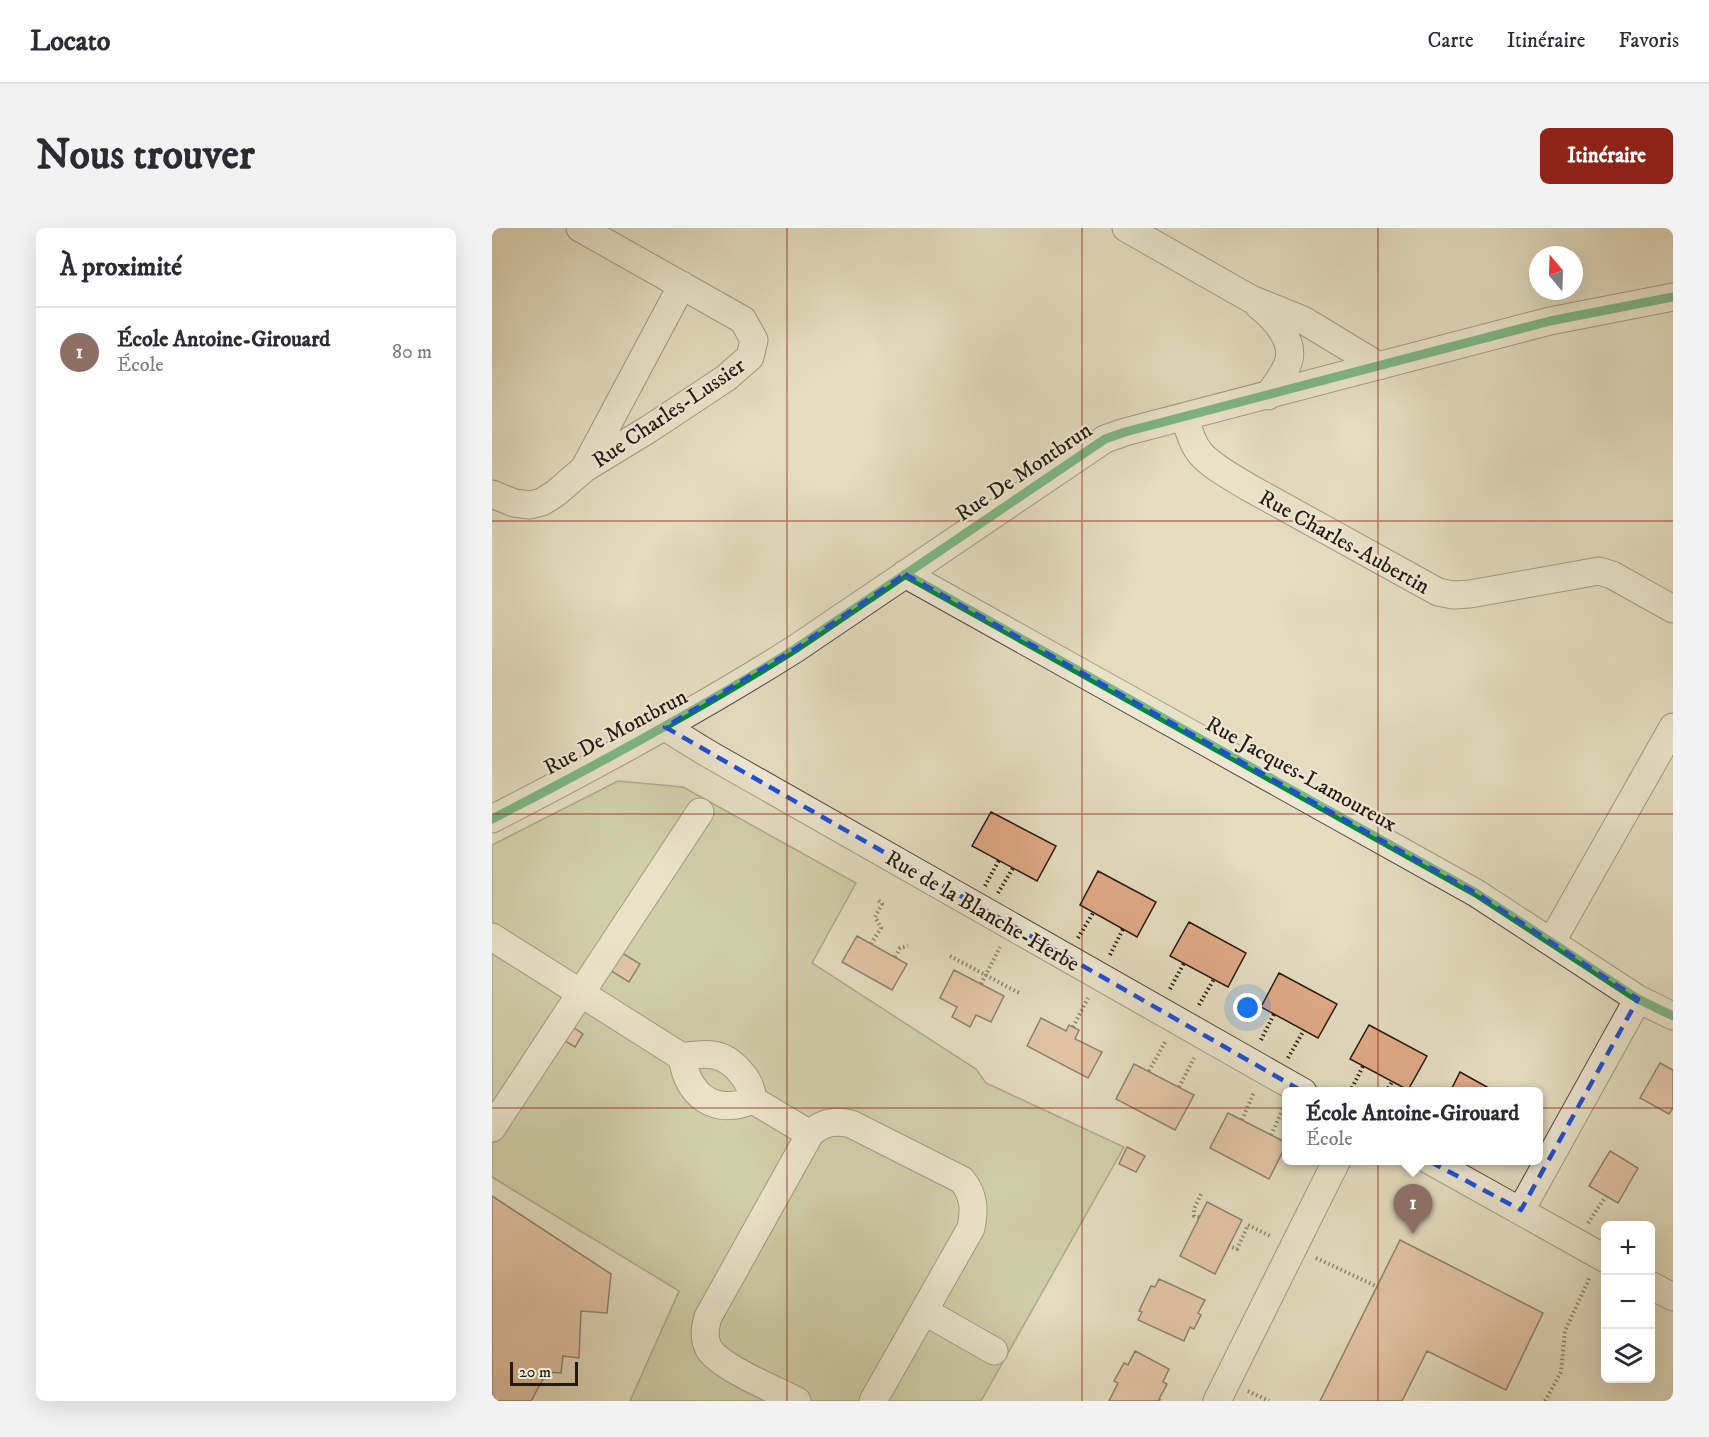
<!DOCTYPE html>
<html lang="fr">
<meta charset="utf-8">
<style>
:root{--surface:#fff;--page:#f2f2f3;--text:#2b2b33;--muted:#7c7c81;--line:#e1e1e2;--accent:#8f2418}
body{margin:0;font-family:"IM FELL DW Pica",serif;background:var(--page);color:var(--text)}
.controls{position:absolute;right:18px;bottom:18px;display:grid;overflow:hidden;border-radius:9px;box-shadow:0 6px 24px #0002}
.controls button{width:54px;height:54px;display:grid;place-items:center;padding:0;border:0;border-bottom:2px solid var(--line);background:var(--surface);color:var(--text);font:30px sans-serif}
.compass{position:absolute;left:1037px;top:18px;width:54px;height:54px;border-radius:50%;background:var(--surface);box-shadow:0 6px 24px #0002;rotate:341deg}
.scale{position:absolute;left:18px;bottom:15px;width:68px;box-sizing:border-box;padding-left:6px;border:3px solid #26190e;border-top:0;font-size:16px;line-height:21px;white-space:nowrap;color:#26190e;-webkit-text-stroke:4px #ede8d5;paint-order:stroke}
.you{position:absolute;left:756px;top:780px;width:21px;height:21px;margin:-15px;border:4px solid #fff;border-radius:50%;background:#1a73e8;box-shadow:0 0 0 9px #1a73e833}
.badge{display:grid;place-items:center;width:39px;height:39px;border-radius:50%;background:var(--accent);color:#fff;font-size:20px;font-weight:700}
.pin{position:absolute;translate:-50% -50px;filter:drop-shadow(0 2px 3px #0008)}
.pin::after{content:'';position:absolute;top:32px;width:21px;height:18px;background:inherit;clip-path:polygon(0 0,100% 0,50% 100%)}
.popup{position:absolute;left:790px;top:859px;width:261px;height:78px;box-sizing:border-box;display:grid;place-content:center;border-radius:9px;background:var(--surface);filter:drop-shadow(0 2px 4px #0005);font-size:20px;white-space:nowrap;color:var(--muted)}
.popup b{font-size:22px;color:var(--text)}
.popup::after{content:'';position:absolute;left:50%;top:100%;margin-left:-12px;border:12px solid transparent;border-top-color:var(--surface)}
.list{margin:0;padding:0;list-style:none}
h2{display:flex;justify-content:space-between;align-items:center;height:78px;margin:0;padding:0 24px;font-size:26px}
h2 small{font-size:20px;font-weight:400;color:var(--muted)}
.list li{display:grid;grid-template-columns:39px 1fr auto;gap:18px;align-items:center;box-sizing:border-box;height:90px;padding:0 24px;border-top:2px solid var(--line)}
.list b{display:block;font-size:22px;white-space:nowrap}
.list p{margin:0;font-size:20px;white-space:nowrap;color:var(--muted)}
.list em{font-size:20px;font-style:normal;color:var(--muted)}
.icon{flex:none;width:33px;height:33px;fill:none;stroke:currentColor;stroke-width:2;stroke-linecap:round;stroke-linejoin:round}
.map{position:relative;flex:none;width:1181px;height:1173px;overflow:hidden;border-radius:9px}
header{display:flex;align-items:center;gap:36px;box-sizing:border-box;height:84px;padding:0 30px;background:var(--surface);border-bottom:2px solid var(--line)}
header strong{font-size:28px}
nav{display:flex;gap:33px;margin-inline-start:auto;font-size:21px}
.intro{display:flex;align-items:center;justify-content:space-between;box-sizing:border-box;height:144px;padding:0 36px}
h1{margin:0;font-size:42px}
.button{padding:15px 27px;border-radius:9px;background:var(--accent);color:#fff;font-size:21px;font-weight:700}
main{display:flex;gap:36px;padding:0 36px}
aside{flex:1;background:var(--surface);border-radius:9px;box-shadow:0 6px 24px #0002}
.map>svg:first-child{display:block}
</style>
<header>
<strong>Locato</strong>
<nav><a>Carte</a><a>Itinéraire</a><a>Favoris</a></nav>
</header>
<div class="intro"><h1>Nous trouver</h1><a class="button">Itinéraire</a></div>
<main>
<aside>
<h2>À proximité<small></small></h2>
<ul class="list">
<li><span class="badge" style="background:#8d6e63">1</span><div><b>École Antoine-Girouard</b><p>École</p></div><em>80 m</em></li>
</ul>
</aside>
<div class="map">
<svg width="1181" height="1173" viewBox="0 0 1181 1173">
<rect width="100%" height="100%" fill="#e4dcbf"/>
<filter id="stains"><feTurbulence type="fractalNoise" baseFrequency=".00333" numOctaves="4"/><feColorMatrix values="0 0 0 0 .2 0 0 0 0 .09 0 0 0 0 .02 0 0 0 .5 -.17"/></filter>
<radialGradient id="worn" r=".72"><stop offset=".6" stop-color="#630" stop-opacity="0"/><stop offset="1" stop-color="#630" stop-opacity=".3"/></radialGradient>
<!-- green -->
<path fill="#b9bf8f" stroke="#706c4e" stroke-width="1.5" d="M126 553 191 559 364 655 320 735 484 841 494 855 632 919 489 1173H138L187 1063 0 949V617Z"/>
<!-- building -->
<path fill="#e0a987" stroke="#26190e" stroke-width="1.5" d="M499 584 564 618 545 653 480 618Z
M606 643 664 674 645 709 588 677Z
M697 694 754 725 736 759 678 728Z
M365 708 415 736 400 762 350 734Z
M127 723 148 736 137 754 116 741Z
M462 742 512 768 499 794 484 787 478 799 460 789 465 779 448 770Z
M787 745 845 776 826 810 769 779Z
M549 790 574 803 577 797 587 802 583 811 610 824 596 850 535 818Z
M76 796 91 806 83 819 68 810Z
M877 797 935 828 916 862 858 831Z
M1168 835 1181 842V880L1177 886 1148 870Z
M642 836 702 867 683 902 624 871Z
M968 844 1004 864H958Z
M736 885 795 915 777 951 718 920Z
M635 919 653 928 644 944 627 936Z
M1118 923 1146 940 1126 975 1097 958Z
M0 968 119 1046 115 1085 89 1083 87 1130 71 1128 69 1145 55 1144 39 1173H0Z
M715 974 750 992 723 1046 688 1028Z
M908 1012 1051 1085 1014 1162 935 1123 910 1173H828Z
M667 1051 713 1072 706 1085 709 1087 702 1101 698 1099 692 1113 646 1092 650 1084 647 1083 659 1058 663 1059Z
M643 1123 677 1141 671 1154 675 1156 666 1173H617L626 1155 622 1153 632 1135 636 1137Z"/>
<g fill="none" stroke-linecap="round" stroke-linejoin="round">
<defs>
<path id="minor" d="M634 0 759 71 811 92 887 138
M767 78C782 90 804 113 796 135 792 147 783 157 776 168
M693 189C696 201 700 215 708 225 720 239 740 249 756 259L946 364 961 367 978 366 1107 343 1120 347 1181 381
M93 239 190 57
M0 266 22 275 38 277 50 274 64 265 93 240 157 201 234 150 258 129 262 112 251 92 88 0
M413 346 984 665 1146 771 1181 788
M173 499 215 525 811 864
M0 591C103 538 205 483 303 421L613 211 633 204 1058 93 1181 69
M0 709 190 829C216 824 233 824 250 846 257 854 260 861 261 872 222 888 196 868 190 829
M1060 713 1181 499
M261 872 318 906C330 894 343 892 359 896L470 952C482 967 483 982 479 1000L381 1173
M0 900 208 584
M937 932 1114 1031
M1029 982 1146 771
M1158 1057 1181 1069
M432 1083 502 1123
M305 1173C284 1162 229 1140 217 1121 211 1110 213 1100 216 1089L318 906
M725 1173 845 932"/>
</defs>
<!-- minor casing -->
<use href="#minor" stroke="#564a3a" stroke-width="29"/>
<!-- path -->
<path stroke="#26190e" stroke-width="4" stroke-dasharray="1.5 3" stroke-linecap="butt" d="M493 658 507 632
M506 665 521 640
M586 710 601 685
M379 716 389 700 383 689 390 676 386 672
M618 727 631 701
M458 728 529 766
M403 729 408 720 416 718
M489 756 508 719
M678 761 692 735
M707 777 722 751
M581 799 596 770
M769 812 782 786
M796 830 812 802
M1181 842V841
M657 843 673 814
M687 859 702 830
M858 864 871 838
M894 864 900 854
M750 892 762 864
M779 907 792 879
M707 989 702 988V981L710 964
M1096 995 1114 968
M736 1018 745 1021 756 997 780 1009
M824 1030 886 1059
M756 1163 777 1173
M667 1172 668 1173
M1053 1173 1069 1144 1073 1103 1098 1049"/>
<!-- minor -->
<use href="#minor" stroke="#ede8d5" stroke-width="27"/>
<defs>
<path id="cycleway" d="M413 346 984 665 1146 771 1181 788
M0 591C103 538 205 483 303 421L613 211 633 204 1058 93 1181 69"/>
</defs>
<!-- cycleway casing -->
<use href="#cycleway" stroke="#ede8d5" stroke-width="13"/>
<!-- cycleway -->
<use href="#cycleway" stroke="#00873e" stroke-width="9"/>
</g>
<!-- marked area -->
<path d="M0 0H1181V1173H0ZM413 346 984 665 1146 771 1029 982 864 894 173 499 303 421Z" fill="#e4dcbf" fill-opacity=".55" fill-rule="evenodd"/>
<path fill="none" stroke="#1d4ed8" stroke-width="4.5" stroke-dasharray="12 8" stroke-linejoin="round" d="M413 346 984 665 1146 771 1029 982 864 894 173 499 303 421Z"/>
<!-- grid -->
<path fill="none" stroke="#8f2418" stroke-width="1.5" stroke-opacity="0.55" d="M295 0V1173M590 0V1173M886 0V1173M0 293H1181M0 586H1181M0 880H1181"/>
<g text-anchor="middle" stroke-width="4.5" stroke-linejoin="round" paint-order="stroke">
<!-- street labels -->
<g font-size="22" fill="#26190e" stroke="#ede8d5">
<text transform="translate(176 184) rotate(-34)" y="8">Rue Charles-Lussier</text>
<text transform="translate(531 243) rotate(-34)" y="8">Rue De Montbrun</text>
<text transform="translate(853 313) rotate(29)" y="8">Rue Charles-Aubertin</text>
<text transform="translate(123 503) rotate(-28)" y="8">Rue De Montbrun</text>
<text transform="translate(810 545) rotate(29)" y="8">Rue Jacques-Lamoureux</text>
<text transform="translate(491 682) rotate(30)" y="8">Rue de la Blanche-Herbe</text>
</g>
</g>
<rect width="100%" height="100%" filter="url(#stains)"/>
<rect width="100%" height="100%" fill="url(#worn)"/>
</svg>
<div class="controls">
<button>+</button>
<button>−</button>
<button><svg class="icon" aria-label="layers" viewBox="0 0 24 24"><path d="M12 4l9 5-9 5-9-5zM3 14l9 5 9-5"/></svg></button>
</div>
<svg class="compass" viewBox="-18 -18 36 36"><path d="M0-13l5 13h-10z" fill="#e53935"/><path d="M0 13l5-13h-10z" fill="#7c7c81"/></svg>
<div class="scale">20 m</div>
<div class="you"></div>
<div class="pin badge" style="left:921px;top:1006px;background:#8d6e63">1</div>
<div class="popup"><b>École Antoine-Girouard</b>École</div>
</div>
</main>
